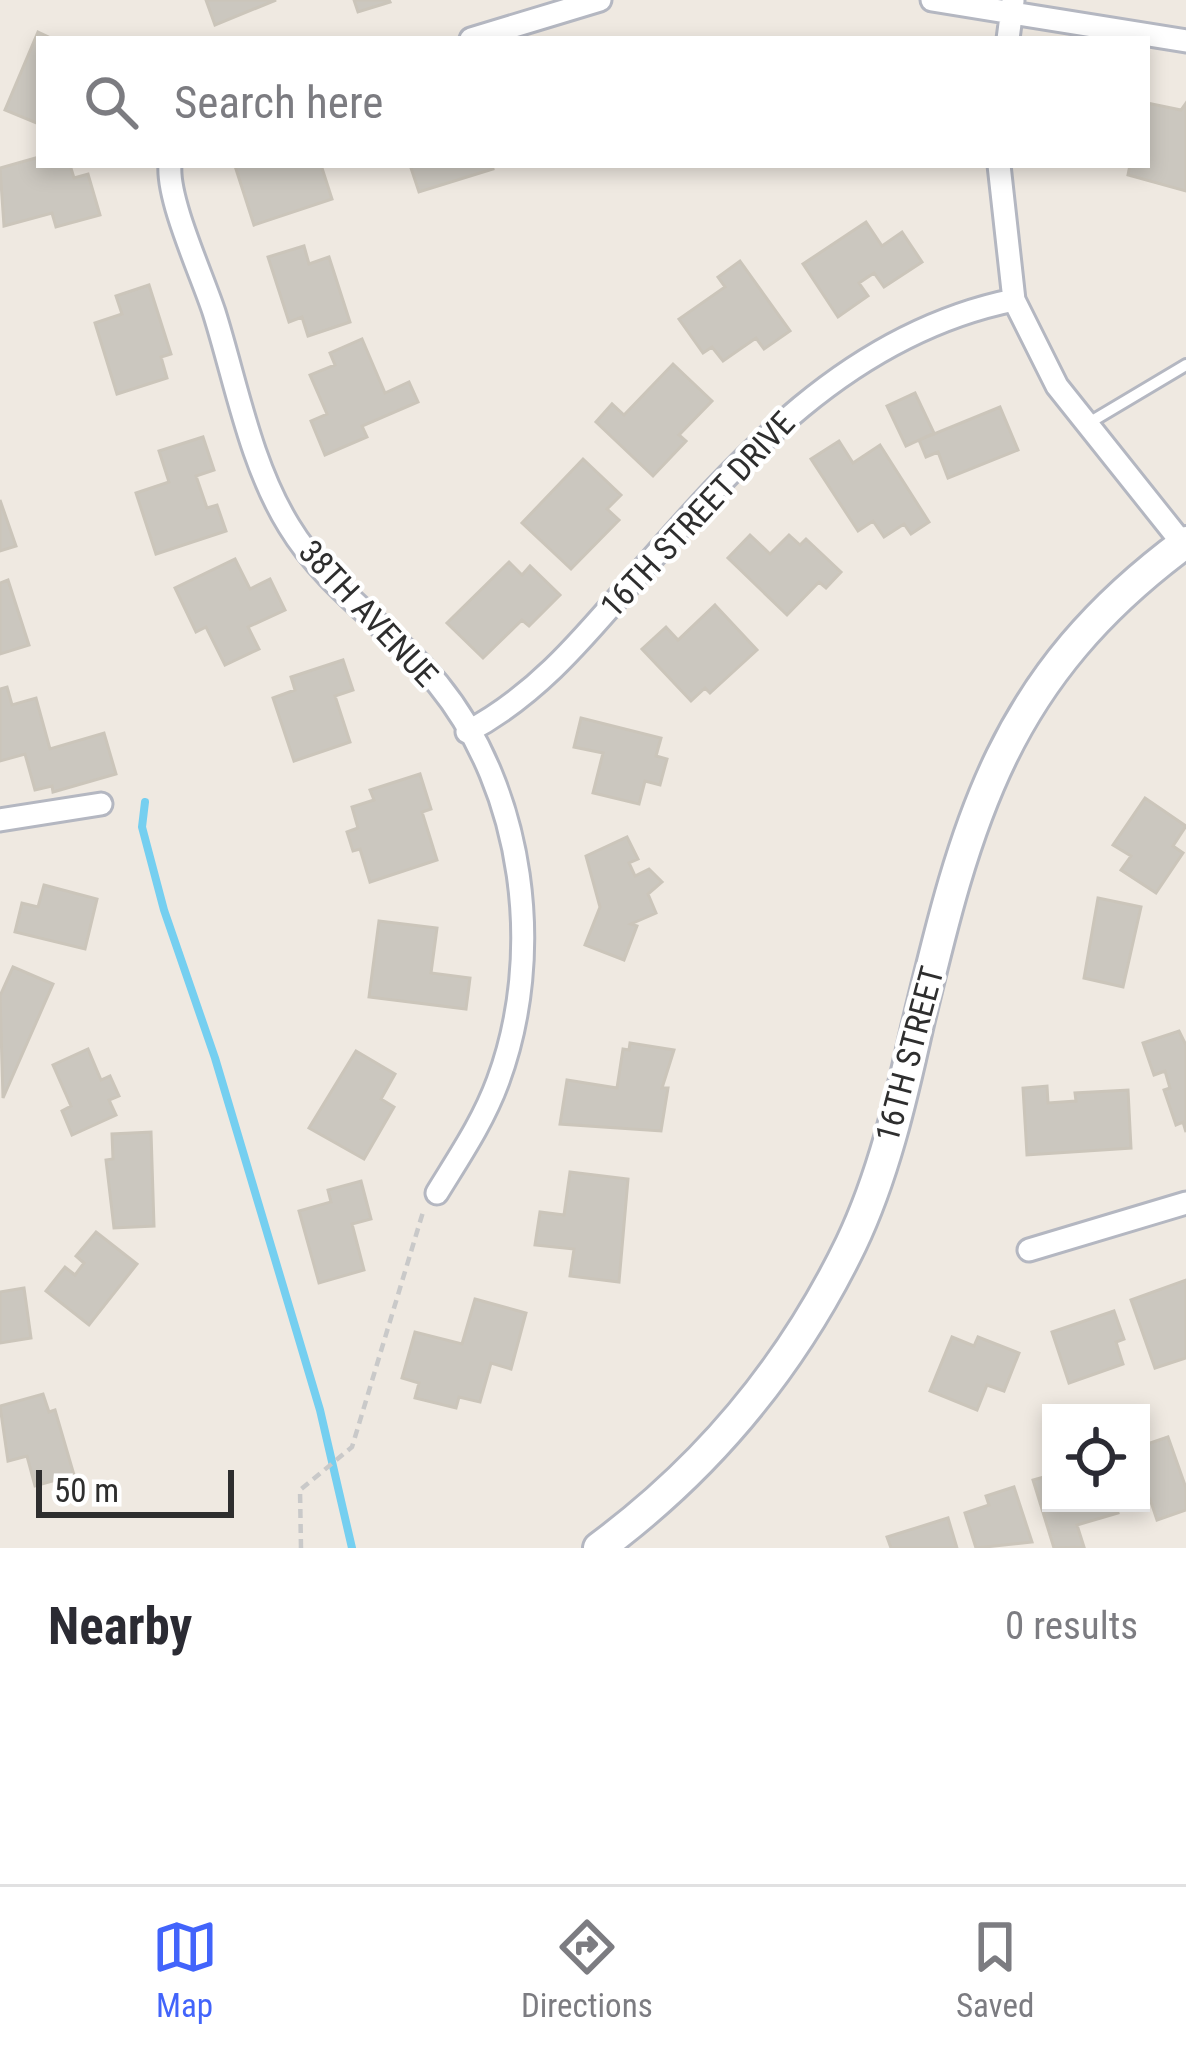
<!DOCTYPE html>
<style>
:root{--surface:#fff;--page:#f7f7f7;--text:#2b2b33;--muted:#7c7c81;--line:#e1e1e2;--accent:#4264fb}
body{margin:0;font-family:"Roboto Condensed",sans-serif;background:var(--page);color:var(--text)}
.controls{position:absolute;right:36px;bottom:36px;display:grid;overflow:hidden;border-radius:0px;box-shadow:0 6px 18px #0003}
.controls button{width:108px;height:108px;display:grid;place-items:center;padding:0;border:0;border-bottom:3px solid var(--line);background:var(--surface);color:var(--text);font:60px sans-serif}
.scale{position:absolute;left:36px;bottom:30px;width:198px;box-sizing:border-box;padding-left:12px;border:6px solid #2e2e2e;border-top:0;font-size:33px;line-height:42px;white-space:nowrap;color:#2e2e2e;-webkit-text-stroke:9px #fff;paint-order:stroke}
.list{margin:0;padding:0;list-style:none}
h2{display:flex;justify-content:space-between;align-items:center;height:156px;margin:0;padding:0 48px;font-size:51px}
h2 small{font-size:39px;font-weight:400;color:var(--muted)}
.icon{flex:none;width:66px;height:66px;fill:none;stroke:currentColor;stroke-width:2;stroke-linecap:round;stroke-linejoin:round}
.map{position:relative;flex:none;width:1186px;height:1548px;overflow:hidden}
.search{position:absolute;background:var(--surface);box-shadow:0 6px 18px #0003;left:36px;right:36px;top:36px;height:132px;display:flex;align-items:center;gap:30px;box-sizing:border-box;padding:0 42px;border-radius:0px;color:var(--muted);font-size:45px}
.sheet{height:336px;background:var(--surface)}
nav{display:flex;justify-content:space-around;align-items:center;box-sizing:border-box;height:168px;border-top:3px solid var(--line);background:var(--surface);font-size:33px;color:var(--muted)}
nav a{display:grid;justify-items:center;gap:6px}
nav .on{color:var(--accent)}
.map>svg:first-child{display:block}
</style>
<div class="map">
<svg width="1186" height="1548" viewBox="0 0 1186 1548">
<rect width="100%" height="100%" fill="#efe9e1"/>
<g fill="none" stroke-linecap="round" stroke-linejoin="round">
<!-- stream -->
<path stroke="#75cff0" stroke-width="8" d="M145 802 142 827 164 910 215 1058 320 1410 352 1548"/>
</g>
<!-- building -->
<path fill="#cbc7bf" stroke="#cbc5ba" stroke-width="3" d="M206 0H276L215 25Z
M354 0H389L390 2 358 12Z
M38 32 53 39H39V124L5 110Z
M1147 103 1181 110 1186 103V191L1128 175 1130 165H1147Z
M39 157V165H70L74 178 88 174 100 215 56 227 52 213 4 226 0 168Z
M321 165 332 199 254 225 235 166Z
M410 165H492L493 169 419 192Z
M866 222 882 246 902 232 922 262 884 287 874 273 859 283 868 296 838 317 803 264Z
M304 246 309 264 329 257 350 322 308 336 302 317 289 322 268 257Z
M740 261 790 331 764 349 756 338 723 361 712 347 703 353 679 319 725 287 718 277Z
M149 285 171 354 161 357 167 378 117 394 95 323 122 314 116 296Z
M362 339 385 393 409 382 418 402 362 426 367 437 325 455 311 421 327 414 310 375 335 365 330 353Z
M673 364 712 401 679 435 686 441 653 476 596 422 612 404 624 415Z
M915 393 934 433 906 446 887 406Z
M1000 407 1018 450 948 478 938 452 926 457 919 440Z
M203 437 214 470 196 476 207 508 217 505 226 531 156 554 136 493 169 482 159 451Z
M839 441 853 463 880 445 929 522 911 534 904 524 884 537 873 521 858 531 811 459Z
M583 459 621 495 607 509 619 520 571 569 522 523Z
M0 500 16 546 0 551Z
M750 535 770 554 789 535 800 545 806 539 841 572 826 588 819 582 787 615 728 558Z
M235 559 250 589 270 579 285 610 248 627 259 649 225 665 206 627 196 632 175 588Z
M509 562 522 575 530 566 560 595 529 626 522 620 483 658 447 623Z
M8 580 29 645 0 654V583Z
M715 605 757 650 710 693 705 688 691 701 642 649 666 627 678 640Z
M343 660 353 690 335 696 350 742 294 761 273 698 295 690 291 677Z
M7 687 12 705 36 698 50 749 104 733 116 774 53 792 52 786 35 790 25 754 0 761V689Z
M581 718 661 738 656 756 667 759 660 785 645 781 639 804 593 793 603 753 574 747Z
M420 774 431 809 422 812 437 860 370 882 360 849 353 851 347 832 358 828 352 807 374 800 370 790Z
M1145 798 1186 826 1173 846 1183 853 1156 893 1121 870 1131 856 1113 845Z
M627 837 638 859 629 863 635 876 649 869 662 882 648 894 656 913 631 924 637 926 624 960 585 945 600 907 586 856Z
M44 885 97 899 85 949 15 932 22 903 38 907Z
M1098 898 1141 907 1123 987 1084 978Z
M379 921 437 928 431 973 470 978 466 1009 369 997Z
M13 967 53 984 3 1098 0 996Z
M1179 1031 1186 1045V1132L1183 1122 1176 1125 1164 1090 1170 1088 1165 1071 1154 1075 1143 1043Z
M630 1043 674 1050 662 1088H668L661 1131 560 1124 567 1080 617 1088 623 1049 629 1050Z
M88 1049 101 1080 110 1076 119 1096 109 1100 116 1115 72 1135 62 1111 71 1106 53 1065Z
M356 1051 395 1074 381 1099 394 1107 364 1159 309 1128Z
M1047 1086 1048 1103 1076 1101 1075 1093 1128 1090 1131 1148 1027 1155 1023 1088Z
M151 1132 154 1226 114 1228 106 1160 113 1159 112 1134Z
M570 1172 628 1179 619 1282 570 1276 574 1249 535 1245 540 1212 564 1215Z
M361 1181 371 1219 352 1224 364 1270 319 1283 299 1211 331 1202 328 1190Z
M96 1232 137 1264 89 1325 46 1291 65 1267 75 1275 84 1263 76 1256Z
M1186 1280V1358L1155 1368 1131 1300Z
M24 1288 31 1338 0 1343V1292Z
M475 1299 526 1313 511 1369 491 1363 480 1402 459 1397 456 1408 415 1398 419 1383 402 1378 415 1332 462 1344Z
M1114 1311 1124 1339 1116 1342 1123 1364 1069 1383 1052 1332Z
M952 1337 974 1346 978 1337 1019 1353 1004 1391 987 1385 977 1410 930 1391Z
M43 1394 49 1412 55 1410 74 1475 35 1486 27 1456 8 1461 0 1406Z
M1168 1437 1186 1488V1510L1157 1520 1150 1499 1141 1502V1446Z
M1051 1475V1503H1115L1118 1513 1077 1525 1084 1547 1054 1548 1033 1480Z
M1014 1487 1032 1542 976 1548 965 1513 989 1505 986 1496Z
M948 1518 957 1548H891L887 1537Z"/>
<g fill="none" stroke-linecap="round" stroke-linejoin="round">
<defs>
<path id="lane" d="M1087 424 1186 365"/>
<path id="street" d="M932 0 1186 41
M471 39 600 0
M1008 39 1013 1
M170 165C167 200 202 275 214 312 236 382 250 463 289 526 327 589 391 628 438 684 525 791 545 954 498 1081 483 1122 459 1157 437 1193
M999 165 1014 300 1057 386 1183 544
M467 732C534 697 581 641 630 584 737 461 846 334 1014 300
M0 820 101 804
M1029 1250 1186 1203"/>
<path id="secondary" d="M599 1548C707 1468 792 1366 851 1244 883 1177 901 1100 917 1028 967 817 1003 677 1186 542"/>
</defs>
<!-- lane casing -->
<use href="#lane" stroke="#b4b7c1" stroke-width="16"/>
<!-- street casing -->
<use href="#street" stroke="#b4b7c1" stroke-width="27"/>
<!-- secondary casing -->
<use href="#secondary" stroke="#b4b7c1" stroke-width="36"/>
<!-- path -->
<path stroke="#c9c9c9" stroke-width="4.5" stroke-dasharray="9 6" stroke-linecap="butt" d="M301 1548 300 1490 352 1447 423 1212"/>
<!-- lane -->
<use href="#lane" stroke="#fff" stroke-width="10"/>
<!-- street -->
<use href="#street" stroke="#fff" stroke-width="21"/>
<!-- secondary -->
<use href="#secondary" stroke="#fff" stroke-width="30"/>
</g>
<g text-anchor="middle" stroke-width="9" stroke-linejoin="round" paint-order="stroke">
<!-- street labels -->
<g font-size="33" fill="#2e2e2e" stroke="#fff">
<text transform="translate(697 514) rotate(-47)" y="12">16TH STREET DRIVE</text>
<text transform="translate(369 613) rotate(47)" y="12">38TH AVENUE</text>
<text transform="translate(909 1054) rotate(-75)" y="12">16TH STREET</text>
</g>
</g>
</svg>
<div class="controls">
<button><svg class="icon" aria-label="locate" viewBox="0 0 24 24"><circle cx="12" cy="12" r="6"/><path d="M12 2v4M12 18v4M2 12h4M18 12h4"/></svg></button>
</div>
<div class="scale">50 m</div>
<div class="search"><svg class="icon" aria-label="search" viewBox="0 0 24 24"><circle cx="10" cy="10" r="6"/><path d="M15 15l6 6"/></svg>Search here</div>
</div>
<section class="sheet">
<h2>Nearby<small>0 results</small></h2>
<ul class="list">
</ul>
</section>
<nav>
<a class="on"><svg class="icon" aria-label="map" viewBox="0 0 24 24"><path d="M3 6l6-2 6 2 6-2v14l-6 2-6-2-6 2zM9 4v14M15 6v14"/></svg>Map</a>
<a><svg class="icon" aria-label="directions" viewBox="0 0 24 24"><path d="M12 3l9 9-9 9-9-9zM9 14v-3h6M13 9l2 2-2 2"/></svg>Directions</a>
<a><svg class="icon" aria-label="saved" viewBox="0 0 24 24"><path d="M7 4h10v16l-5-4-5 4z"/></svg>Saved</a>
</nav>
